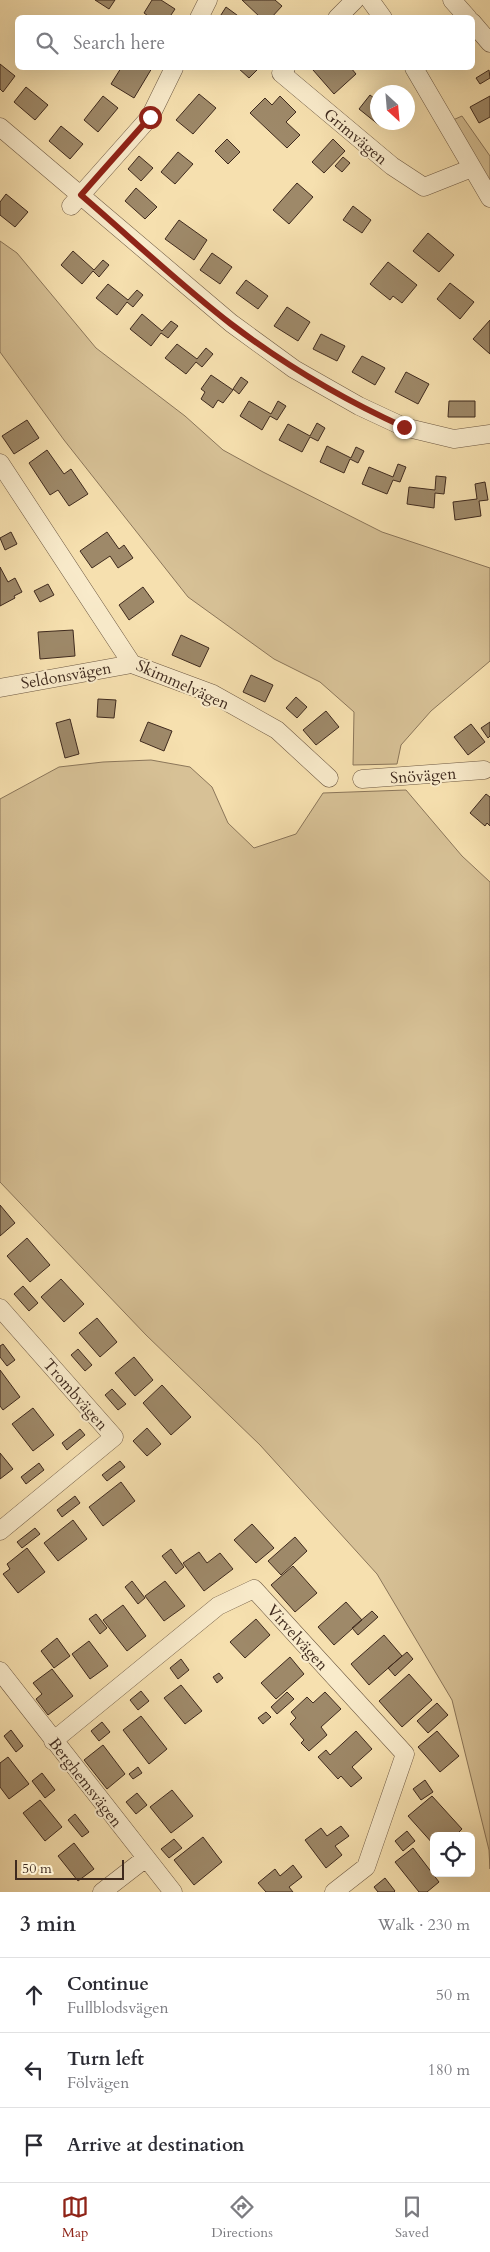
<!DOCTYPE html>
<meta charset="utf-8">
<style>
:root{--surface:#fff;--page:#f7f7f7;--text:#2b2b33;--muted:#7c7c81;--line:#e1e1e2;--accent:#8f2418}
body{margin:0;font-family:Cardo,serif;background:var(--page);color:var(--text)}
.controls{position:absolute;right:15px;bottom:15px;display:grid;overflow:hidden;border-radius:8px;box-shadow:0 5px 20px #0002}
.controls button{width:45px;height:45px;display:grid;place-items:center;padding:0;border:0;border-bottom:1px solid var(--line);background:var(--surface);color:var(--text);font:25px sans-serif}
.compass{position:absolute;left:370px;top:85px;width:45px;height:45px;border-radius:50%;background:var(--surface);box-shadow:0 5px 20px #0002;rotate:154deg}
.scale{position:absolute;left:15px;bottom:12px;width:109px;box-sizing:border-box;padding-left:5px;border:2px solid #3f2a1e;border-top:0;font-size:14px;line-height:18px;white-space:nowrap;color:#3f2a1e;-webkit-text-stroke:4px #f9ebcb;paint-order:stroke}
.stop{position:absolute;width:15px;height:15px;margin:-11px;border:4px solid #8f2418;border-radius:50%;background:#fff}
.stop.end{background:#8f2418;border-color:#fff;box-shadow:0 1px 5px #0008}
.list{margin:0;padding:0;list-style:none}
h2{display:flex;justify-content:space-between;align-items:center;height:65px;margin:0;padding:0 20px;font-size:21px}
h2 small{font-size:16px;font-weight:400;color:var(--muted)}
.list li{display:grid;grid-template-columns:32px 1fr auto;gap:15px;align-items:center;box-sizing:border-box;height:75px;padding:0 20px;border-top:1px solid var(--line)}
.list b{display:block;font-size:19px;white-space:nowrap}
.list p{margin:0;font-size:16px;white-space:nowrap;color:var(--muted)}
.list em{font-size:16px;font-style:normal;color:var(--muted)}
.icon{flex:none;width:28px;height:28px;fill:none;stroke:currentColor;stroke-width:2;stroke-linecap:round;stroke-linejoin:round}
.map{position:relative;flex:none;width:490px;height:1892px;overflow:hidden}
.search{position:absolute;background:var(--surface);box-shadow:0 5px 20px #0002;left:15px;right:15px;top:15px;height:55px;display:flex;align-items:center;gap:12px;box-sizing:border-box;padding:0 18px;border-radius:8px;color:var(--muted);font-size:19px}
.sheet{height:290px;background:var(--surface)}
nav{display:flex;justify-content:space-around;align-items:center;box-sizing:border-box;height:70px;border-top:1px solid var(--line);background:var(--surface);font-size:14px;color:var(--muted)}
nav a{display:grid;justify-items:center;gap:2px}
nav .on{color:var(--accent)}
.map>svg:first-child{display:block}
</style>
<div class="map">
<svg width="490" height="1892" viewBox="0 0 490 1892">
<rect width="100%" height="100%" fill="#f6e0af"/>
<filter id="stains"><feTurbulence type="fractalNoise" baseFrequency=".004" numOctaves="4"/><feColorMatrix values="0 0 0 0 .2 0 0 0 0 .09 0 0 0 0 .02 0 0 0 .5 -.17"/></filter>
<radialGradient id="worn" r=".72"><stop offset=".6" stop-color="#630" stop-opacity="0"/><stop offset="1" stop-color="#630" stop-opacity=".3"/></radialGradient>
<!-- green -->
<path fill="#d7c196" stroke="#8b765a" d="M462 116 490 156V184L453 120Z
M0 241 17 253 96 348 185 416 223 450 263 472 382 532 490 568V661L431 711 401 745 397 764 353 765 354 712 320 682 274 659 188 597 64 440 0 352Z
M151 760 190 767 212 787 228 823 254 848 296 834 323 793 406 790 462 856 490 882V1869L489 1850 452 1700 377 1574 260 1445 146 1335 0 1182V799L59 767 103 762Z"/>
<!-- building -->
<path fill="#9e8969" stroke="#3f2a1e" d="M95 0H115L109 9Z
M152 0H161L175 9 169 18H151L144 13Z
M242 0H275L282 6 271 18H261Z
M226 7 241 18H219Z
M0 64 15 76 3 92 0 89Z
M121 68H152L134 98 111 84Z
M238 68H259L249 78Z
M317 68H351L356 74 334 94 313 70Z
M489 70 490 78 480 84 476 78Z
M26 87 48 105 35 120 14 102Z
M199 94 216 108 193 134 176 120Z
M370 95 378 101V122H381L379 125 359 109Z
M103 96 118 108 98 132 84 120Z
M280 96 296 112 286 122 300 135 287 148 250 113 265 98 272 105Z
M490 96V117L479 123 470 107Z
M61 126 83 144 70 159 49 141Z
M227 139 240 152 228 164 215 151Z
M333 139 345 151 324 173 312 162Z
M178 152 193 164 175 184 161 172Z
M139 156 153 168 141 181 128 169Z
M343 157 350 163 342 172 335 166Z
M297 183 313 197 289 224 273 210Z
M136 188 157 207 145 219 125 201Z
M6 194 28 212 15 227 0 215V202Z
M353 206 371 220 362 233 343 220Z
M179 220 207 240 194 260 165 239Z
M428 233 454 255 439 272 413 251Z
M73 251 94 270 103 260 109 265 99 277 93 271 82 284 61 265Z
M212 253 232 267 220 284 200 270Z
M388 262 417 285 402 303 393 296 390 300 370 284Z
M246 280 268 296 258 309 236 293Z
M450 283 474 302 460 319 437 299Z
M108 284 128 300 137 290 143 295 133 307 127 302 117 315 96 298Z
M287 307 310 322 298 341 274 326Z
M142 314 162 331 171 321 178 326 168 338 161 333 151 346 130 329Z
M490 320V354L473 339Z
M321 334 345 346 337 361 313 349Z
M177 344 197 359 206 348 213 354 202 367 196 362 186 374 165 358Z
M362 356 385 368 375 385 352 372Z
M406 372 429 384 418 404 395 392Z
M211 375 233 390 223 403 218 400 213 408 201 399 205 392 201 389Z
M241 377 248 382 239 394 233 389Z
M249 401 271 414 278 401 286 406 277 420 270 416 262 430 240 416Z
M449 401H475V417H448Z
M27 420 39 438 14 454 2 436Z
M317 423 325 428 318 441 310 437 302 452 279 440 288 424 310 436Z
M327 446 351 458 356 447 364 451 358 463 350 459 344 473 320 462Z
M47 450 64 474 71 469 88 494 69 506 58 490 50 495 29 463Z
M398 464 406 467 400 482 393 480 387 494 362 484 369 467 393 477Z
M436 476 446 477 444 494 435 493 434 508 407 504 409 487 435 490Z
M485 482 488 500 479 501 481 516 455 520 453 502 477 499 475 484Z
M11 532 17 544 5 550 0 538Z
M107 532 119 549 124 545 133 558 118 568 110 556 92 568 80 551Z
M0 567 8 582 15 578 22 592 14 596 15 598 0 606Z
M48 584 54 595 40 602 34 591Z
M143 587 154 602 129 620 119 605Z
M73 630 75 656 40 659 38 632Z
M181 635 209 648 200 667 172 655Z
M251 675 273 685 265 702 243 692Z
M296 697 307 707 297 718 286 708Z
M98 699 116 700 114 718 97 717Z
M326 711 339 727 316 745 303 730Z
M70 719 79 754 65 758 56 723Z
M148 722 172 731 164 751 140 741Z
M490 722V736L488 738 481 728Z
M471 724 485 742 468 755 454 737Z
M486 794 490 797V826L487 823 485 826 470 813Z
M0 1205 15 1223 0 1236Z
M27 1238 50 1265 30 1282 7 1256Z
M61 1279 84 1304 64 1322 41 1297Z
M23 1286 38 1303 29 1311 14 1294Z
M97 1318 117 1342 100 1357 79 1333Z
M3 1344 15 1360 7 1366 0 1357V1346Z
M78 1349 92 1365 85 1371 71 1355Z
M134 1357 153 1380 135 1396 115 1373Z
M0 1370 20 1397 3 1410 0 1406Z
M162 1385 191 1417 171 1435 143 1403Z
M112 1389 126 1404 118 1410 105 1395Z
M33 1408 54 1435 33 1451 12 1424Z
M147 1428 161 1444 147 1456 133 1441Z
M80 1429 85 1435 67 1450 62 1443Z
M0 1453 13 1469 0 1479Z
M120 1461 125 1467 107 1481 102 1475Z
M39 1463 44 1470 26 1484 21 1477Z
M121 1482 135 1501 103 1526 89 1507Z
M75 1496 80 1503 62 1517 57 1510Z
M73 1520 87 1539 58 1561 44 1543Z
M252 1524 274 1548 256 1563 234 1540Z
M35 1528 40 1534 22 1548 17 1542Z
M295 1537 307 1551 281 1575 268 1561Z
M27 1548 45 1572 18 1593 3 1574 10 1569 7 1564Z
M171 1549 184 1567 176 1574 162 1556Z
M199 1552 207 1563 220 1553 233 1569 204 1591 183 1563Z
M293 1566 317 1593 295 1612 271 1585Z
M132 1581 145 1598 138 1604 125 1587Z
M165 1581 185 1606 164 1621 145 1596Z
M346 1602 362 1620 334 1645 318 1627Z
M123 1605 146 1636 127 1651 103 1620Z
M372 1611 378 1617 358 1635 352 1628Z
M96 1614 107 1628 100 1634 89 1619Z
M256 1619 270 1635 245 1658 230 1642Z
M384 1635 402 1656 369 1685 351 1664Z
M57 1638 70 1656 54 1668 41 1651Z
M89 1641 108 1666 90 1679 72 1654Z
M407 1652 413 1659 395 1676 388 1668Z
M290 1657 304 1674 276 1699 261 1683Z
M181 1659 189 1670 178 1679 170 1668Z
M52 1669 73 1696 48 1715 36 1699 42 1694 33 1683Z
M219 1673 223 1678 217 1683 213 1677Z
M409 1674 432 1700 402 1727 379 1701Z
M181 1685 202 1711 185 1724 164 1698Z
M141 1691 149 1701 138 1710 130 1700Z
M287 1692 294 1699 277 1714 271 1707Z
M325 1692 341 1709 321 1727 327 1735 309 1751 301 1743 304 1740 290 1724 296 1718 291 1712 307 1697 313 1703Z
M437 1703 448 1715 428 1733 417 1721Z
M266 1712 271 1717 263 1724 258 1718Z
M141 1716 167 1749 149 1764 123 1730Z
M102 1722 110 1732 99 1741 91 1731Z
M11 1730 23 1746 16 1752 4 1736Z
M356 1731 372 1749 352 1767 362 1778 351 1787 341 1776 338 1779 318 1757 326 1750 330 1755Z
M437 1731 459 1756 440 1772 418 1747Z
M103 1745 125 1774 107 1789 84 1760Z
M8 1757 29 1784 9 1799 0 1787V1763Z
M138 1767 142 1773 133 1779 129 1774Z
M42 1773 55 1790 45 1798 32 1781Z
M425 1780 433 1792 421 1800 413 1789Z
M172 1790 193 1816 171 1833 150 1807Z
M137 1793 147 1805 136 1814 126 1802Z
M432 1796 462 1829 455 1836H434V1845L408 1816Z
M40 1800 62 1827 45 1841 23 1813Z
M75 1814 89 1832 82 1837 68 1820Z
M341 1826 349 1836 335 1846 342 1855 326 1868 305 1840 321 1828 327 1836Z
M407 1831 415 1841 403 1851 395 1841Z
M203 1837 222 1862 194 1885 174 1860Z
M174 1839 182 1848 169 1858 161 1849Z
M74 1843 94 1869 78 1881 58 1856Z
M413 1848 439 1882 427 1892H419L395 1862Z
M293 1865 302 1877 289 1887 293 1892H266L258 1883 275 1869 280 1876Z
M385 1878 395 1891 394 1892H378L374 1887Z"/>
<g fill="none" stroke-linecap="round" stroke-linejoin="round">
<defs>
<path id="minor" d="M370 0 383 18
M452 0 468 18
M199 18 208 0
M337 18 355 0
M472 22 490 43
M286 68 281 73 392 166 424 187 472 168
M414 68 490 198
M0 127 231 323 294 369 359 406 404 427 454 439 490 434
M71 206 150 117 174 68
M0 463 132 664 213 694 277 730 329 778
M0 688 132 664
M362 779 484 770
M0 1308 114 1437 0 1531
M0 1671 173 1892
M53 1741 218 1606 254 1589 405 1754 366 1867 334 1892
M102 1892 146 1858"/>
</defs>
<!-- minor casing -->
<use href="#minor" stroke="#6d5842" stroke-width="19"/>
<!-- minor -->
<use href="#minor" stroke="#f9ebcb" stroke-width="18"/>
</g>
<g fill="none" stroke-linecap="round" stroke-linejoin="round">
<!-- route -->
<path stroke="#8f2418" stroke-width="6" d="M150 117 81 195C131 238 179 284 231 324 285 365 342 399 404 427"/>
</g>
<g text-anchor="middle" stroke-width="4" stroke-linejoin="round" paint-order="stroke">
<!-- street labels -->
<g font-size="16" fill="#3f2a1e" stroke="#f9ebcb">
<text transform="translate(356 136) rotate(40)" y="6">Grimvägen</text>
<text transform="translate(66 675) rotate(-10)" y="6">Seldonsvägen</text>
<text transform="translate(183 684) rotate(24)" y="6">Skimmelvägen</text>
<text transform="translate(423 775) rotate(-4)" y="6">Snövägen</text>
<text transform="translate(76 1394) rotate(49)" y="6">Trombvägen</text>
<text transform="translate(298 1637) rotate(48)" y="6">Virvelvägen</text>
<text transform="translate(86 1782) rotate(52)" y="6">Berghemsvägen</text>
</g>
</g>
<rect width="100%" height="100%" filter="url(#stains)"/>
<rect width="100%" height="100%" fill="url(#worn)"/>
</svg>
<div class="controls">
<button><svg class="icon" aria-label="locate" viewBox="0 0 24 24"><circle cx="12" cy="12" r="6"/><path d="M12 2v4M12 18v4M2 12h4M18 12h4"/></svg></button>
</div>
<svg class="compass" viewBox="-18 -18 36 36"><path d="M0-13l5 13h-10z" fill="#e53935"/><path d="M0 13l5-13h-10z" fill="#7c7c81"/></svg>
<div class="scale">50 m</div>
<div class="stop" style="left:150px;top:117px"></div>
<div class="stop end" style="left:404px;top:427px"></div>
<div class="search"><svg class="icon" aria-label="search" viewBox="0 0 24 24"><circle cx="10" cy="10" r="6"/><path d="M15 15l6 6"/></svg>Search here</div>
</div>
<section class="sheet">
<h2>3 min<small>Walk · 230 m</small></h2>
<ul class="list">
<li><svg class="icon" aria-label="ahead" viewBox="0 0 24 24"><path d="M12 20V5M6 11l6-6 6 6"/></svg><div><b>Continue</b><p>Fullblodsvägen</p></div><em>50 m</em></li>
<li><svg class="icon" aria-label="left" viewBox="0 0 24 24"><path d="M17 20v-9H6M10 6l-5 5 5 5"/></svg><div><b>Turn left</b><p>Fölvägen</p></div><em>180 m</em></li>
<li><svg class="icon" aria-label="arrive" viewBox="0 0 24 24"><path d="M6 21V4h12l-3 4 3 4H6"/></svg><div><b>Arrive at destination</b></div></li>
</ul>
</section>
<nav>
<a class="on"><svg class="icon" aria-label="map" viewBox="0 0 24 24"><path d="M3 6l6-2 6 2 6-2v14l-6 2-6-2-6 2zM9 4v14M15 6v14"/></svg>Map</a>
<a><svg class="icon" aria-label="directions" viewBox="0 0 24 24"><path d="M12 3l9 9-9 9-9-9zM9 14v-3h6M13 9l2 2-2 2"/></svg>Directions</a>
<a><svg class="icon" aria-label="saved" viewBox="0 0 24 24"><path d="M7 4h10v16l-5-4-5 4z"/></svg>Saved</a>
</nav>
